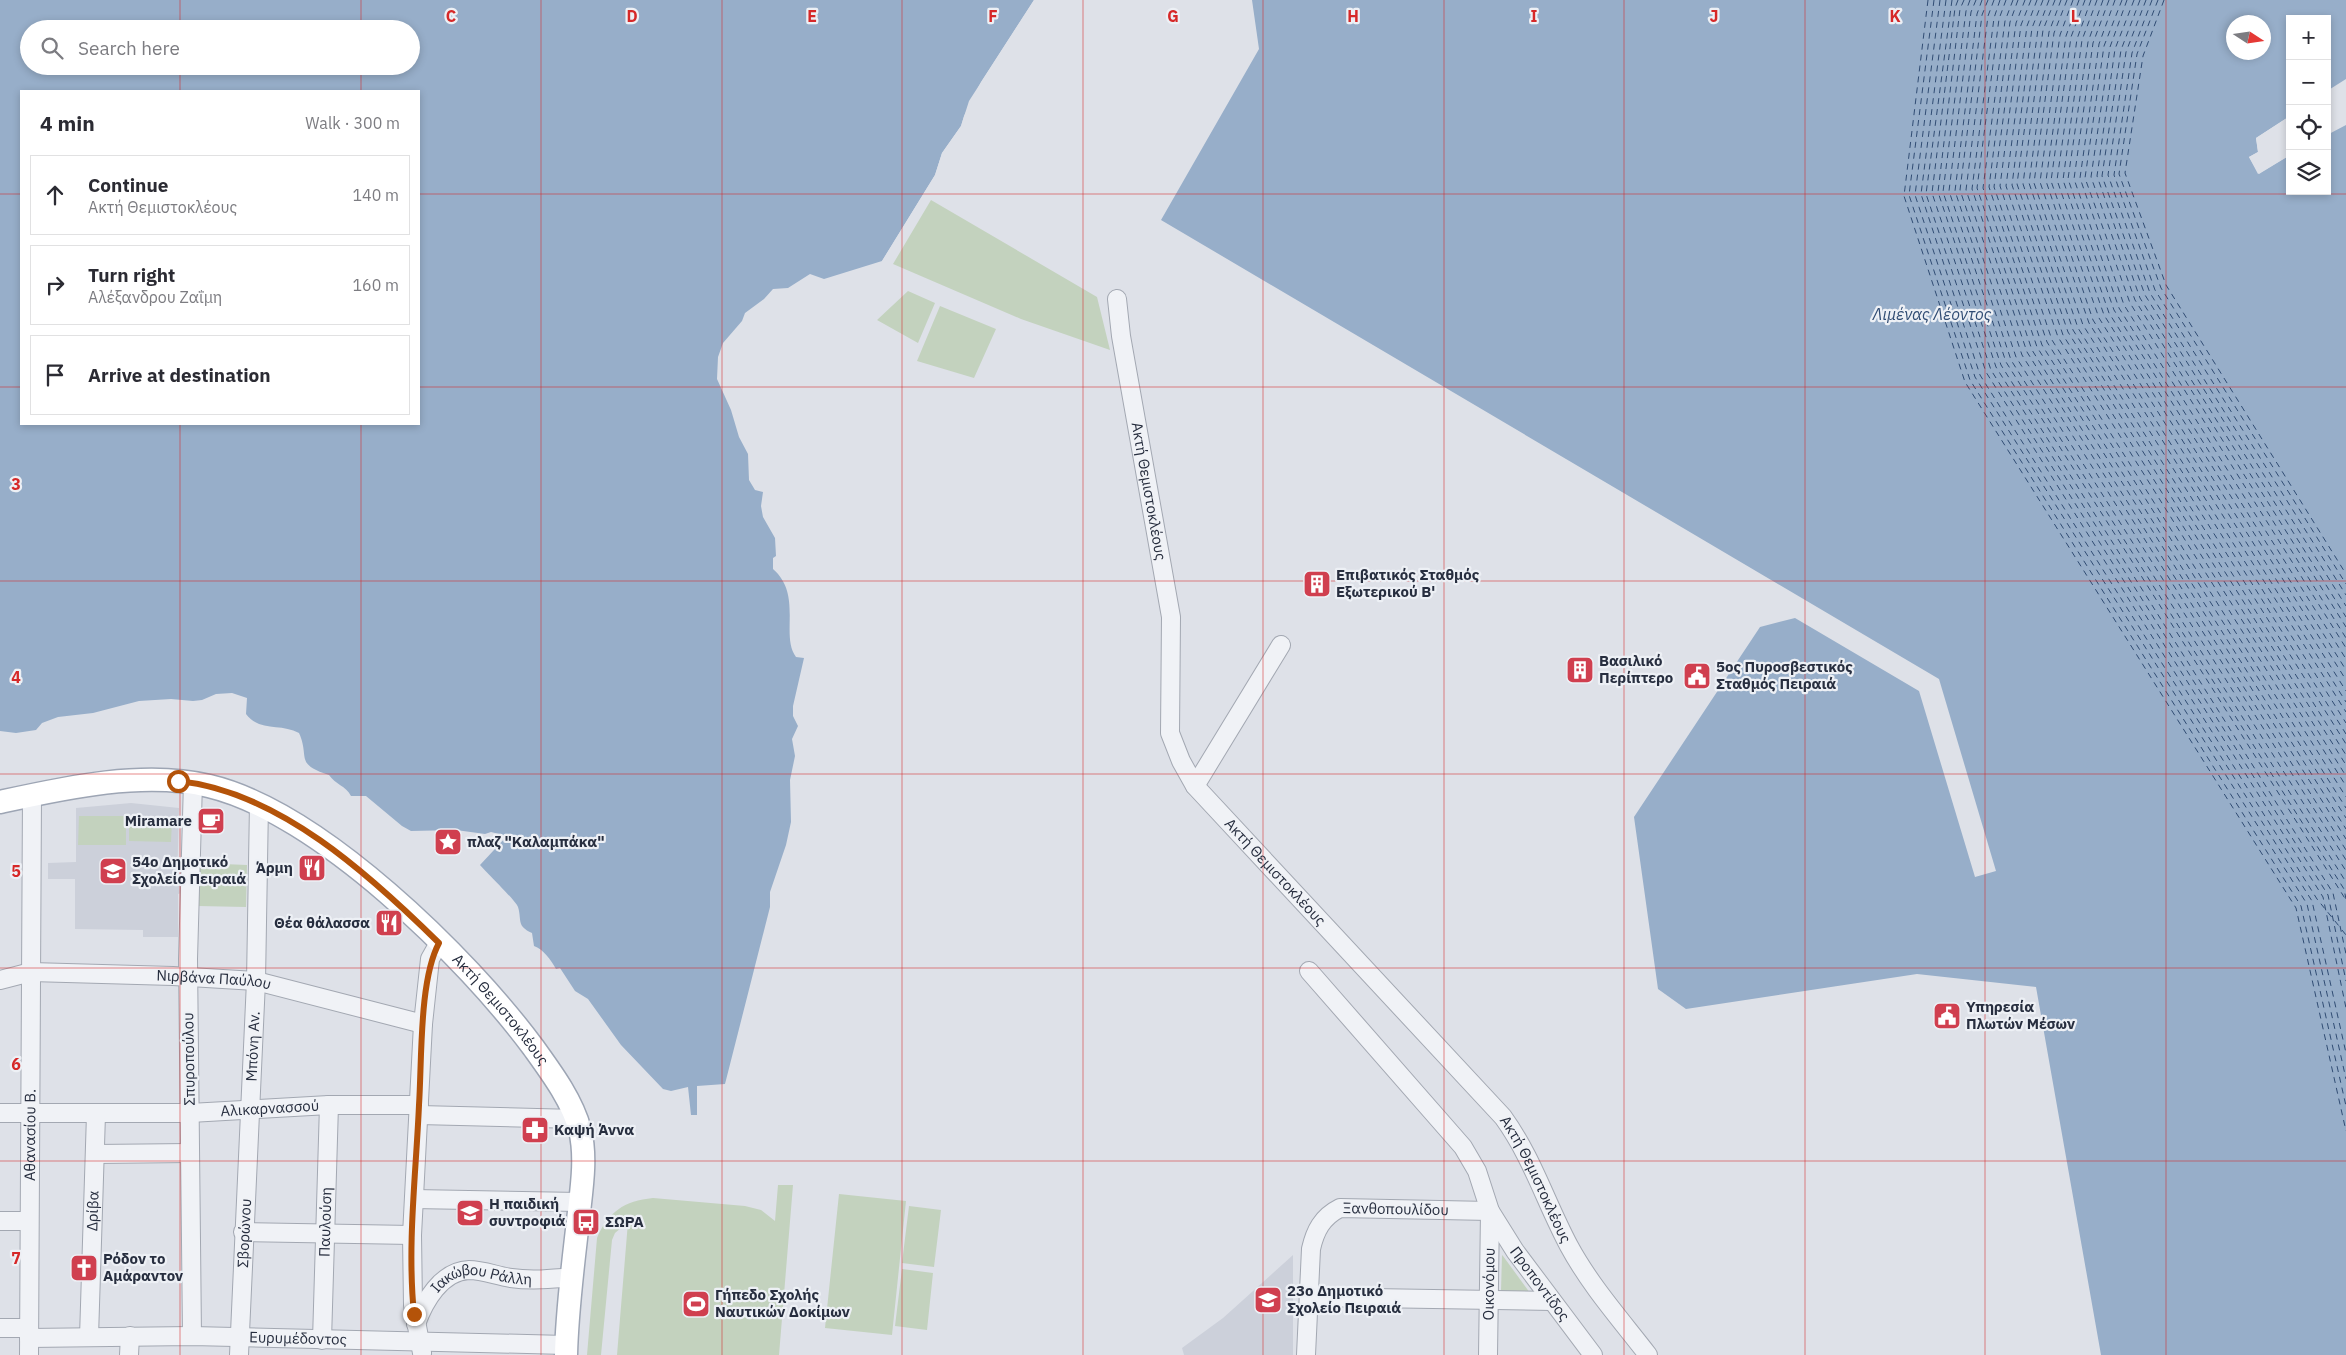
<!DOCTYPE html>
<meta charset="utf-8">
<style>
:root{--surface:#fff;--page:#f7f7f7;--text:#2b2b33;--muted:#7c7c81;--line:#e1e1e2}
body{margin:0;font-family:"IBM Plex Sans",sans-serif;background:var(--page);color:var(--text)}
.controls{position:absolute;right:15px;top:15px;display:grid;overflow:hidden;border-radius:0px;box-shadow:0 2px 8px #0003}
.controls button{width:45px;height:45px;display:grid;place-items:center;padding:0;border:0;border-bottom:1px solid var(--line);background:var(--surface);color:var(--text);font:25px sans-serif}
.compass{position:absolute;left:2226px;top:15px;width:45px;height:45px;border-radius:50%;background:var(--surface);box-shadow:0 2px 8px #0003;rotate:102deg}
.stop{position:absolute;width:15px;height:15px;margin:-11px;border:4px solid #b45309;border-radius:50%;background:#fff}
.stop.end{background:#b45309;border-color:#fff;box-shadow:0 1px 5px #0008}
.list{margin:0;padding:0;list-style:none}
h2{display:flex;justify-content:space-between;align-items:center;height:65px;margin:0;padding:0 20px;font-size:21px}
h2 small{font-size:16px;font-weight:400;color:var(--muted)}
.list li{display:grid;grid-template-columns:32px 1fr auto;gap:15px;align-items:center;box-sizing:border-box;height:80px;margin:0 10px 10px;padding:0 10px;border:1px solid var(--line);border-radius:0px}
.list b{display:block;font-size:19px;white-space:nowrap}
.list p{margin:0;font-size:16px;white-space:nowrap;color:var(--muted)}
.list em{font-size:16px;font-style:normal;color:var(--muted)}
.icon{flex:none;width:28px;height:28px;fill:none;stroke:currentColor;stroke-width:2;stroke-linecap:round;stroke-linejoin:round}
.map{position:relative;flex:none;width:2346px;height:1355px;overflow:hidden}
.search{position:absolute;background:var(--surface);box-shadow:0 2px 8px #0003;left:20px;top:20px;width:400px;height:55px;display:flex;align-items:center;gap:12px;box-sizing:border-box;padding:0 18px;border-radius:28px;color:var(--muted);font-size:19px}
.panel{position:absolute;background:var(--surface);box-shadow:0 2px 8px #0003;left:20px;top:90px;width:400px;height:335px;border-radius:0px}
.map>svg:first-child{display:block}
</style>
<div class="map">
<svg width="2346" height="1355" viewBox="0 0 2346 1355">
<rect width="100%" height="100%" fill="#dee1e8"/>
<!-- built -->
<path fill="#ccd0da" d="M131 803 179 808 177 885H181V893L178 894V937H143V930L75 929V879H48V863L76 862V808Z
M1293 1255V1355H1184L1182 1348 1223 1318Z"/>
<!-- green -->
<path fill="#c3d2be" d="M931 200 1097 297 1110 350 1021 319 893 264Z
M908 291 935 303 918 343 877 320Z
M940 306 996 329 974 378 917 361Z
M79 816H126V845H78Z
M129 819 172 820 171 842 129 841Z
M199 863 247 865 246 907 198 906Z
M778 1185H793L779 1355H617L628 1222 615 1233 612 1240 601 1355H587L597 1238C608 1212 624 1201 653 1198L745 1206 761 1210 775 1221Z
M839 1194 906 1201 892 1335 825 1328Z
M909 1206 941 1210 934 1267 902 1263Z
M1502 1255 1503 1256 1530 1293 1501 1291Z
M902 1269 933 1273 927 1330 895 1326Z"/>
<!-- water -->
<path fill="#97aec9" fill-rule="evenodd" d="M0 0H1034L981 82 964 116 961 126 942 153 935 175 882 261 824 279 810 274 788 288 773 289 764 299 745 313 742 321 723 343 718 357 717 379 731 410 739 437 748 454 749 480 755 490 763 492 761 506 763 517 775 538 776 556 773 558V569C803 595 780 636 796 657L804 658 793 706V716L798 726 792 739 795 756 790 780 791 822 786 845 770 892V907L725 1084 697 1086V1115H691L688 1087 671 1091 663 1089 621 1045 588 999 575 991 560 968 556 969C551 960 543 949 534 946L532 933C516 926 522 920 518 907 516 901 486 872 480 865L507 836 491 832 485 834 456 830 411 831 402 826 366 796H351C346 786 335 784 329 775 294 764 310 757 299 733 281 723 259 732 246 714L247 698 232 693 216 694 202 700 193 701 171 699 139 701 93 713 58 717 42 723 36 730 16 733 0 731ZM29 29H411V66H29ZM21 91H419V424H21Z
M1252 0H2346V79L2327 91V19H2290V116L2256 138 2258 152 2249 157 2259 174 2290 155V191H2327V135L2346 125V1355H2101L2036 987 1917 974 1686 1009 1658 989 1634 817 1760 627 1795 618 1919 691 1975 877 1996 871 1939 679 1161 220 1259 49ZM2234 22H2264V52H2234Z"/>
<!-- pier -->
<path fill="#dee1e8" d="M1034 0H1037L972 103 963 127 944 154 937 176 924 195 895 247 885 261H882L935 175 942 153 961 126 969 101Z
M2290 116V119L2259 140 2260 153 2252 158 2259 171 2290 153V155L2258 174 2249 157 2258 152 2256 138Z"/>
<g fill="none" stroke-linecap="round" stroke-linejoin="round">
<!-- ferry -->
<path stroke="#304c73" stroke-width="1" stroke-dasharray="6 5" stroke-linecap="butt" d="M1928 0 1904 196 1965 382 2296 908 2346 1131
M1934 0 1909 195 1970 380 2301 906 2346 1106
M1940 0 1915 195 1975 377 2307 904 2346 1079
M1946 0 1921 194 1980 375 2312 901 2346 1053
M1952 0 1926 194 1986 372 2317 899 2339 926
M1958 0 1955 8 1932 193 1991 370 2323 897 2346 1008
M1964 0 1960 9 1938 192 1996 367 2328 895 2346 981
M1970 0 1966 11 1943 192 2001 365 2333 893 2346 954
M1976 0 1971 12 1949 191 2006 362 2346 900
M1982 0 1977 14 1955 191 2011 360 2344 889 2346 899
M1988 0 1982 15 1960 190 2016 357 2346 882
M1994 0 1988 16 1966 190 2022 355 2346 871
M2000 0 1994 18 1972 189 2027 352 2346 860
M2006 0 1999 19 1977 188 2032 350 2346 850
M2013 0 2005 21 1983 188 2037 347 2346 839
M2018 0 2010 22 1989 187 2042 345 2346 829
M2025 0 2016 23 1994 187 2047 342 2346 818
M2031 0 2021 25 2000 186 2052 340 2346 808
M2037 0 2027 26 2006 186 2058 337 2346 797
M2043 0 2032 28 2012 185 2063 335 2346 786
M2049 0 2038 29 2017 184 2068 332 2346 776
M2055 0 2043 30 2023 184 2073 330 2346 765
M2061 0 2049 32 2029 183 2078 328 2346 755
M2067 0 2054 33 2034 183 2083 325 2346 744
M2073 0 2060 35 2040 182 2089 323 2346 734
M2079 0 2066 36 2046 181 2093 320 2346 723
M2085 0 2071 37 2051 181 2099 318 2346 712
M2091 0 2077 39 2057 180 2104 315 2346 702
M2097 0 2082 40 2063 180 2109 313 2346 691
M2103 0 2088 42 2068 179 2114 310 2346 680
M2109 0 2093 43 2074 179 2119 308 2346 670
M2115 0 2099 44 2080 178 2124 305 2346 659
M2122 0 2104 46 2085 178 2130 303 2346 648
M2127 0 2110 47 2091 177 2135 300 2346 638
M2134 0 2115 49 2097 176 2140 298 2346 627
M2140 0 2121 50 2102 176 2145 295 2346 617
M2146 0 2126 52 2108 175 2150 293 2346 606
M2152 0 2132 53 2114 175 2155 290 2346 595
M2158 0 2137 54 2119 174 2161 288 2346 584
M2164 0 2143 56 2125 173 2166 285 2346 574
M2342 930 2346 935"/>
<defs>
<g id="minor">
<path id="s1" d="M1117 299 1121 336 1171 617 1170 733 1181 761 1195 786 1503 1117C1532 1157 1546 1203 1569 1246 1590 1285 1621 1320 1648 1355"/>
<path d="M1195 786 1281 645"/>
<path id="s2" d="M1309 971 1463 1147 1477 1171 1490 1211 1515 1251 1593 1355"/>
<path id="s3" d="M0 980 31 972 173 976 256 981 423 1024"/>
<path id="s4" d="M0 1113H190L329 1105H419"/>
<path d="M419 1115 576 1119"/>
<path d="M95 1154 190 1153"/>
<path d="M414 1199 580 1202"/>
<path d="M0 1221H29"/>
<path d="M243 1232 412 1235"/>
<path d="M1309 1297 1552 1301"/>
<path id="s5" d="M416 1324C424 1302 441 1271 469 1270 483 1270 497 1276 511 1278 531 1281 552 1279 572 1277"/>
<path d="M0 1328H29"/>
<path d="M192 1336 188 959 193 782"/>
<path id="s6" d="M89 1337 96 1114"/>
<path id="s7" d="M29 1338 192 1336 566 1345"/>
<path id="s8" d="M322 1340 329 1105"/>
<path d="M422 1353 413 1305 412 1235 423 1024 430 959 439 943"/>
<path id="s9" d="M29 1355 32 795"/>
<path d="M129 1355 130 1336"/>
<path id="s10" d="M239 1355 256 981 259 804"/>
<path id="s11" d="M1306 1355 1311 1249C1315 1231 1322 1217 1340 1208L1490 1211"/>
<path id="s12" d="M1488 1355 1490 1212"/>
</g>
<g id="major">
<path id="s13" d="M0 802C64 788 144 770 209 786 319 812 467 958 533 1047 551 1072 572 1100 580 1130 587 1159 581 1192 578 1221 573 1265 567 1310 566 1355"/>
</g>
</defs>
<!-- minor casing -->
<use href="#minor" stroke="#a3a8b2" stroke-width="20"/>
<!-- major casing -->
<use href="#major" stroke="#9da5b4" stroke-width="25"/>
<!-- minor -->
<use href="#minor" stroke="#f0f2f6" stroke-width="18"/>
<!-- major -->
<use href="#major" stroke="#fff" stroke-width="22"/>
</g>
<g fill="none" stroke-linecap="round" stroke-linejoin="round">
<!-- route -->
<path stroke="#b45309" stroke-width="6" d="M178 781C278 791 370 875 439 943 419 980 422 1060 419 1105 416 1174 407 1245 414 1314"/>
</g>
<!-- grid -->
<path fill="none" stroke="#d62828" stroke-width="1" stroke-opacity="0.55" d="M180 0V29M361 0V29M541 0V1355M722 0V1355M902 0V1355M1083 0V1355M1263 0V1355M1444 0V1355M1624 0V1355M1805 0V1355M1985 0V1355M2166 0V1355M180 66V91M361 66V91M0 194H21M419 194H2346M0 387H21M419 387H2346M180 424V1355M361 424V1355M0 581H2346M0 774H2346M0 968H2346M0 1161H2346"/>
<!-- icons -->
<defs>
<symbol id="building-square" viewBox="-11 -11 22 22"><rect x="-9" y="-9" width="18" height="18" rx="4" fill="#d03f4f" stroke="#edf0f5"/><path d="M-4-6H4V6H1V3H-1V6H-4ZM-2.5-4.3h1.7v1.8h-1.7ZM.8-4.3h1.7v1.8H.8ZM-2.5-1h1.7V.8h-1.7ZM.8-1h1.7V.8H.8Z" fill="#fff"/></symbol>
<symbol id="civic-square" viewBox="-11 -11 22 22"><rect x="-9" y="-9" width="18" height="18" rx="4" fill="#d03f4f" stroke="#edf0f5"/><path d="M-.6-6.5H3V-4.5H.6V-3L4-1V1h2V6H-6V1h2V-1L-.6-3ZM-1.2 2.5V6h2.4V2.5Z" fill="#fff"/></symbol>
<symbol id="cafe-square" viewBox="-11 -11 22 22"><rect x="-9" y="-9" width="18" height="18" rx="4" fill="#d03f4f" stroke="#edf0f5"/><path d="M-5.5-4.5H6V0H3Q3 3.5 0 3.5H-2.5Q-5.5 3.5-5.5 0ZM3-3.2v2h1.7v-2ZM-6 4.5H4V6H-6Z" fill="#fff"/></symbol>
<symbol id="sight-square" viewBox="-11 -11 22 22"><rect x="-9" y="-9" width="18" height="18" rx="4" fill="#d03f4f" stroke="#edf0f5"/><path d="M0-6L1.8-2.2L6-1.7L2.9 1.2L3.7 5.4L0 3.3L-3.7 5.4L-2.9 1.2L-6-1.7L-1.8-2.2Z" fill="#fff"/></symbol>
<symbol id="restaurant-square" viewBox="-11 -11 22 22"><rect x="-9" y="-9" width="18" height="18" rx="4" fill="#d03f4f" stroke="#edf0f5"/><path d="M-5-6h1v4h1v-4h1v4h1v-4h1v5L-1.5 .5V6h-2V.5L-5-1ZM5-6V6H3V1.5H1.5Q1.5-4 5-6Z" fill="#fff"/></symbol>
<symbol id="school-square" viewBox="-11 -11 22 22"><rect x="-9" y="-9" width="18" height="18" rx="4" fill="#d03f4f" stroke="#edf0f5"/><path d="M0-5L7-2L0 1L-7-2ZM-4 1L0 2.5L4 1V4Q0 6-4 4Z" fill="#fff"/></symbol>
<symbol id="pharmacy-square" viewBox="-11 -11 22 22"><rect x="-9" y="-9" width="18" height="18" rx="4" fill="#d03f4f" stroke="#edf0f5"/><path d="M-2-6h4v4h4v4h-4v4h-4v-4h-4v-4h4Z" fill="#fff"/></symbol>
<symbol id="bus-square" viewBox="-11 -11 22 22"><rect x="-9" y="-9" width="18" height="18" rx="4" fill="#d03f4f" stroke="#edf0f5"/><path d="M-5-6H5V4H4V6H2V4H-2V6H-4V4H-5ZM-3.5-4V0h7V-4ZM-3.5 1.2v1.5H-2V1.2ZM2 1.2v1.5H3.5V1.2Z" fill="#fff"/></symbol>
<symbol id="church-square" viewBox="-11 -11 22 22"><rect x="-9" y="-9" width="18" height="18" rx="4" fill="#d03f4f" stroke="#edf0f5"/><path d="M-1.2-6h2.4v3.5h3.3v2.4h-3.3V6h-2.4V-.1h-3.3v-2.4h3.3Z" fill="#fff"/></symbol>
<symbol id="stadium-square" viewBox="-11 -11 22 22"><rect x="-9" y="-9" width="18" height="18" rx="4" fill="#d03f4f" stroke="#edf0f5"/><path d="M0-5a6.5 5 0 1 0 0 10a6.5 5 0 1 0 0-10ZM-3.5-1.8h7v3.6h-7Z" fill="#fff"/></symbol>
</defs>
<g fill-rule="evenodd">
<use href="#building-square" x="1301" y="568" width="32" height="32"/>
<use href="#building-square" x="1564" y="654" width="32" height="32"/>
<use href="#civic-square" x="1681" y="660" width="32" height="32"/>
<use href="#cafe-square" x="195" y="805" width="32" height="32"/>
<use href="#sight-square" x="432" y="826" width="32" height="32"/>
<use href="#restaurant-square" x="296" y="852" width="32" height="32"/>
<use href="#school-square" x="97" y="855" width="32" height="32"/>
<use href="#restaurant-square" x="373" y="907" width="32" height="32"/>
<use href="#civic-square" x="1931" y="1000" width="32" height="32"/>
<use href="#pharmacy-square" x="519" y="1114" width="32" height="32"/>
<use href="#school-square" x="454" y="1197" width="32" height="32"/>
<use href="#bus-square" x="570" y="1206" width="32" height="32"/>
<use href="#church-square" x="68" y="1252" width="32" height="32"/>
<use href="#school-square" x="1252" y="1284" width="32" height="32"/>
<use href="#stadium-square" x="680" y="1288" width="32" height="32"/>
</g>
<g text-anchor="middle" stroke-width="4.5" stroke-linejoin="round" paint-order="stroke">
<!-- street labels -->
<g font-size="15" fill="#272e3f" stroke="#edf0f5">
<text dy="5" stroke="none"><textPath href="#s1" startOffset="195">Ακτή Θεμιστοκλέους</textPath></text>
<text dy="5" stroke="none"><textPath href="#s1" startOffset="615">Ακτή Θεμιστοκλέους</textPath></text>
<text dy="5" stroke="none"><textPath href="#s3" startOffset="215">Νιρβάνα Παύλου</textPath></text>
<text dy="5" stroke="none"><textPath href="#s13" startOffset="584">Ακτή Θεμιστοκλέους</textPath></text>
<text dy="5" stroke="none"><textPath href="#s10" startOffset="309">Μπόνη Αν.</textPath></text>
<text transform="translate(189 1059) rotate(-91)" y="5">Σπυροπούλου</text>
<text dy="5" stroke="none"><textPath href="#s4" startOffset="270">Αλικαρνασσού</textPath></text>
<text dy="5" stroke="none"><textPath href="#s9" startOffset="220">Αθανασίου Β.</textPath></text>
<text dy="5" stroke="none"><textPath href="#s1" startOffset="1020">Ακτή Θεμιστοκλέους</textPath></text>
<text dy="5" stroke="none"><textPath href="#s6" startOffset="126">Δρίβα</textPath></text>
<text dy="5" stroke="none"><textPath href="#s11" startOffset="214">Ξανθοπουλίδου</textPath></text>
<text dy="5" stroke="none"><textPath href="#s8" startOffset="118">Παυλούση</textPath></text>
<text dy="5" stroke="none"><textPath href="#s10" startOffset="122">Σβορώνου</textPath></text>
<text dy="5" stroke="none"><textPath href="#s12" startOffset="71">Οικονόμου</textPath></text>
<text dy="5" stroke="none"><textPath href="#s2" startOffset="392">Προποντίδος</textPath></text>
<text dy="5" stroke="none"><textPath href="#s5" startOffset="91">Ιακώβου Ράλλη</textPath></text>
<text dy="5" stroke="none"><textPath href="#s7" startOffset="269">Ευρυμέδοντος</textPath></text>
</g>
<!-- poi labels -->
<g font-size="15" font-weight="bold" fill="#272e3f" stroke="#edf0f5" text-anchor="start">
<text x="1336" y="580">Επιβατικός Σταθμός<tspan x="1336" dy="17">Εξωτερικού Β'</tspan></text>
<text x="1599" y="666">Βασιλικό<tspan x="1599" dy="17">Περίπτερο</tspan></text>
<text x="1716" y="672">5ος Πυροσβεστικός<tspan x="1716" dy="17">Σταθμός Πειραιά</tspan></text>
<text x="192" y="826" text-anchor="end">Miramare</text>
<text x="467" y="847">πλαζ "Καλαμπάκα"</text>
<text x="132" y="867">54ο Δημοτικό<tspan x="132" dy="17">Σχολείο Πειραιά</tspan></text>
<text x="293" y="873" text-anchor="end">Άρμη</text>
<text x="370" y="928" text-anchor="end">Θέα θάλασσα</text>
<text x="1966" y="1012">Υπηρεσία<tspan x="1966" dy="17">Πλωτών Μέσων</tspan></text>
<text x="554" y="1135">Καψή Άννα</text>
<text x="489" y="1209">Η παιδική<tspan x="489" dy="17">συντροφιά</tspan></text>
<text x="605" y="1227">ΣΩΡΑ</text>
<text x="103" y="1264">Ρόδον το<tspan x="103" dy="17">Αμάραντον</tspan></text>
<text x="1287" y="1296">23ο Δημοτικό<tspan x="1287" dy="17">Σχολείο Πειραιά</tspan></text>
<text x="715" y="1300">Γήπεδο Σχολής<tspan x="715" dy="17">Ναυτικών Δοκίμων</tspan></text>
</g>
<!-- water labels -->
<g font-size="16" font-style="italic" fill="#304c73" stroke="#edf0f5">
<text x="1932" y="320">Λιμένας Λέοντος</text>
</g>
</g>
<g font-size="16" text-anchor="middle" font-weight="bold" fill="#d62828" stroke="#edf0f5" stroke-width="4.5" stroke-linejoin="round" paint-order="stroke">
<text x="451" y="22">C</text>
<text x="632" y="22">D</text>
<text x="812" y="22">E</text>
<text x="993" y="22">F</text>
<text x="1173" y="22">G</text>
<text x="1353" y="22">H</text>
<text x="1534" y="22">I</text>
<text x="1714" y="22">J</text>
<text x="1895" y="22">K</text>
<text x="2075" y="22">L</text>
<text x="16" y="490">3</text>
<text x="16" y="683">4</text>
<text x="16" y="877">5</text>
<text x="16" y="1070">6</text>
<text x="16" y="1264">7</text>
</g>
</svg>
<div class="controls">
<button>+</button>
<button>−</button>
<button><svg class="icon" aria-label="locate" viewBox="0 0 24 24"><circle cx="12" cy="12" r="6"/><path d="M12 2v4M12 18v4M2 12h4M18 12h4"/></svg></button>
<button><svg class="icon" aria-label="layers" viewBox="0 0 24 24"><path d="M12 4l9 5-9 5-9-5zM3 14l9 5 9-5"/></svg></button>
</div>
<svg class="compass" viewBox="-18 -18 36 36"><path d="M0-13l5 13h-10z" fill="#e53935"/><path d="M0 13l5-13h-10z" fill="#7c7c81"/></svg>
<div class="stop" style="left:178px;top:781px"></div>
<div class="stop end" style="left:414px;top:1314px"></div>
<div class="search"><svg class="icon" aria-label="search" viewBox="0 0 24 24"><circle cx="10" cy="10" r="6"/><path d="M15 15l6 6"/></svg>Search here</div>
<section class="panel">
<h2>4 min<small>Walk · 300 m</small></h2>
<ul class="list">
<li><svg class="icon" aria-label="ahead" viewBox="0 0 24 24"><path d="M12 20V5M6 11l6-6 6 6"/></svg><div><b>Continue</b><p>Ακτή Θεμιστοκλέους</p></div><em>140 m</em></li>
<li><svg class="icon" aria-label="right" viewBox="0 0 24 24"><path d="M7 20v-9h11M14 6l5 5-5 5"/></svg><div><b>Turn right</b><p>Αλέξανδρου Ζαΐμη</p></div><em>160 m</em></li>
<li><svg class="icon" aria-label="arrive" viewBox="0 0 24 24"><path d="M6 21V4h12l-3 4 3 4H6"/></svg><div><b>Arrive at destination</b></div></li>
</ul>
</section>
</div>
